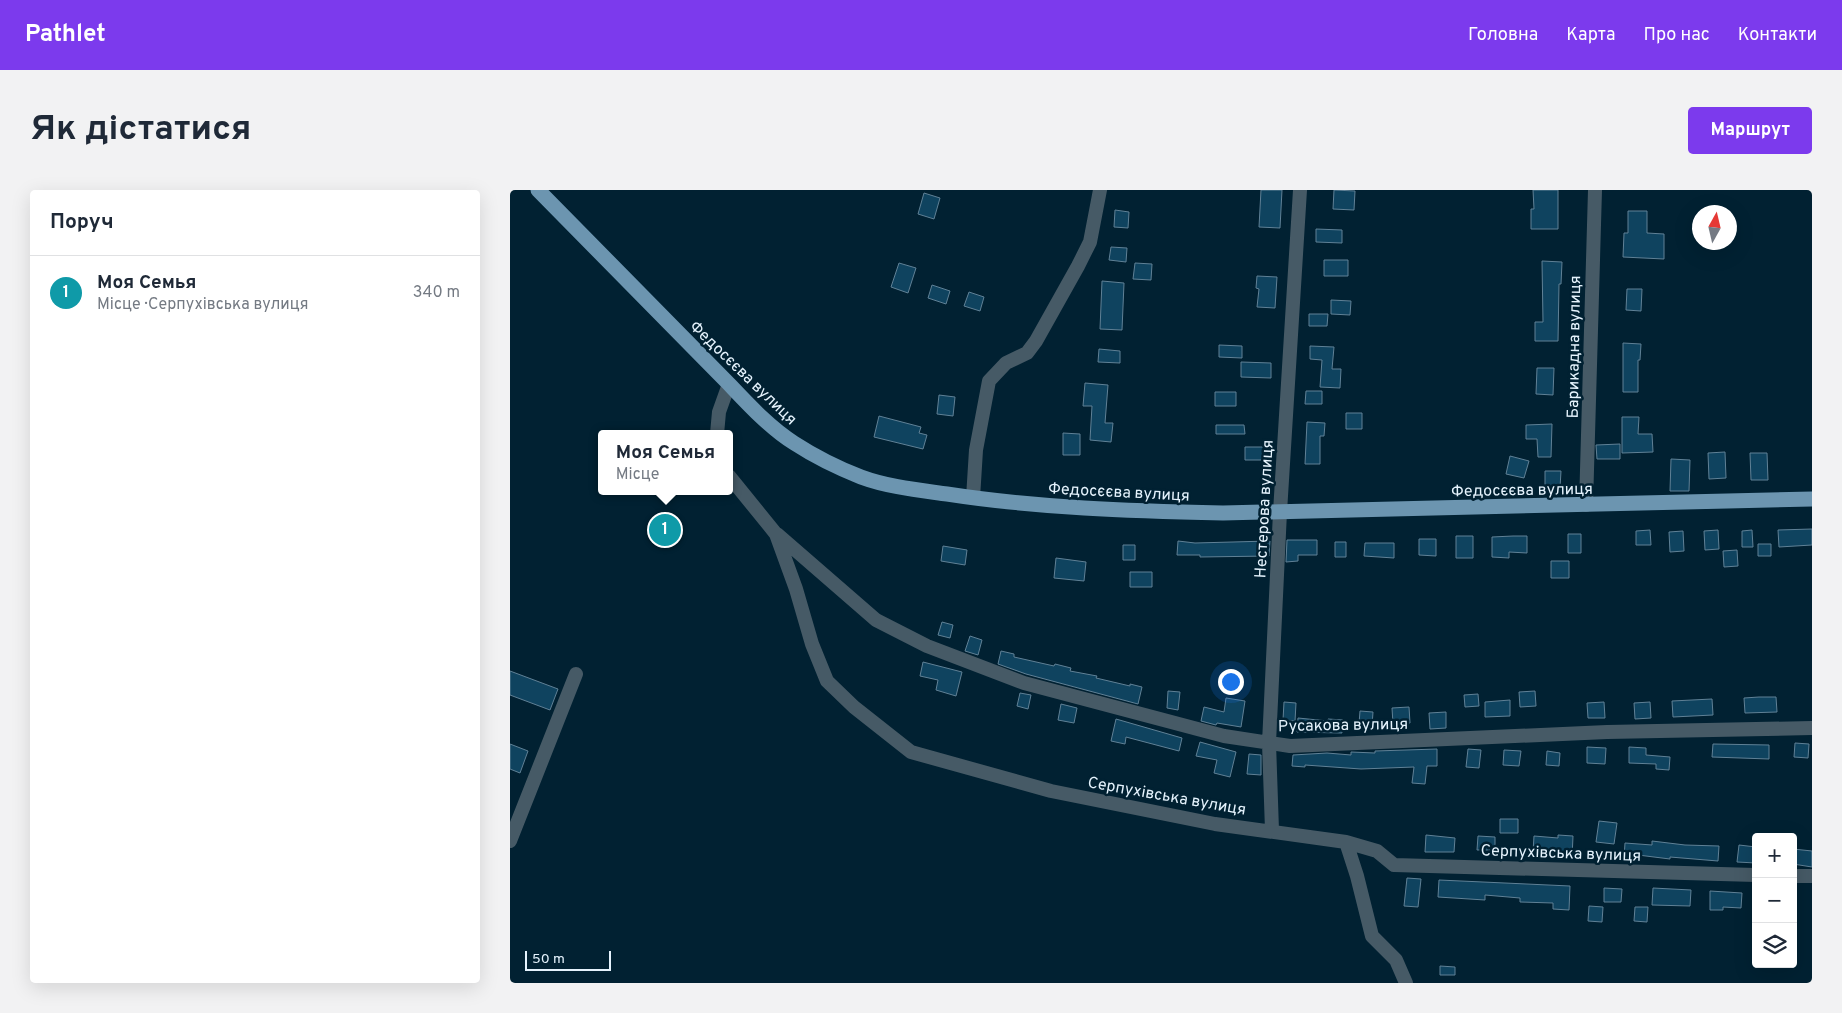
<!DOCTYPE html>
<html lang="uk">
<meta charset="utf-8">
<style>
:root{--surface:#fff;--page:#f2f2f3;--text:#1f2937;--muted:#747a83;--line:#e0e1e3;--accent:#7c3aed}
body{margin:0;font-family:Overpass,sans-serif;background:var(--page);color:var(--text)}
.controls{position:absolute;right:15px;bottom:15px;display:grid;overflow:hidden;border-radius:5px;box-shadow:0 5px 20px #0002}
.controls button{width:45px;height:45px;display:grid;place-items:center;padding:0;border:0;border-bottom:1px solid var(--line);background:var(--surface);color:var(--text);font:25px sans-serif}
.compass{position:absolute;left:1182px;top:15px;width:45px;height:45px;border-radius:50%;background:var(--surface);box-shadow:0 5px 20px #0002;rotate:8deg}
.scale{position:absolute;left:15px;bottom:12px;width:86px;box-sizing:border-box;padding-left:5px;border:2px solid #e5f3fd;border-top:0;font-size:14px;line-height:18px;white-space:nowrap;color:#e5f3fd;-webkit-text-stroke:4px #012132;paint-order:stroke}
.you{position:absolute;left:720px;top:491px;width:18px;height:18px;margin:-12px;border:4px solid #fff;border-radius:50%;background:#1a73e8;box-shadow:0 0 0 8px #1a73e833}
.badge{display:grid;place-items:center;width:32px;height:32px;border-radius:50%;background:var(--accent);color:#fff;font-size:16px;font-weight:700}
.pin{position:absolute;translate:-50% -50%;border:2px solid #fff;box-shadow:0 1px 5px #0006}
.popup{position:absolute;left:88px;top:240px;width:135px;height:65px;box-sizing:border-box;display:grid;place-content:center;border-radius:5px;background:var(--surface);filter:drop-shadow(0 1px 4px #0005);font-size:16px;white-space:nowrap;color:var(--muted)}
.popup b{font-size:19px;color:var(--text)}
.popup::after{content:'';position:absolute;left:50%;top:100%;margin-left:-10px;border:10px solid transparent;border-top-color:var(--surface)}
.list{margin:0;padding:0;list-style:none}
h2{display:flex;justify-content:space-between;align-items:center;height:65px;margin:0;padding:0 20px;font-size:21px}
h2 small{font-size:16px;font-weight:400;color:var(--muted)}
.list li{display:grid;grid-template-columns:32px 1fr auto;gap:15px;align-items:center;box-sizing:border-box;height:75px;padding:0 20px;border-top:1px solid var(--line)}
.list b{display:block;font-size:19px;white-space:nowrap}
.list p{margin:0;font-size:16px;white-space:nowrap;color:var(--muted)}
.list em{font-size:16px;font-style:normal;color:var(--muted)}
.icon{flex:none;width:28px;height:28px;fill:none;stroke:currentColor;stroke-width:2;stroke-linecap:round;stroke-linejoin:round}
.map{position:relative;flex:none;width:1302px;height:793px;overflow:hidden;border-radius:5px}
header{display:flex;align-items:center;gap:30px;box-sizing:border-box;height:70px;padding:0 25px;background:var(--accent);color:#fff}
header strong{font-size:24px}
nav{display:flex;gap:28px;margin-inline-start:auto;font-size:18px}
.intro{display:flex;align-items:center;justify-content:space-between;box-sizing:border-box;height:120px;padding:0 30px}
h1{margin:0;font-size:35px}
.button{padding:12px 22px;border-radius:5px;background:var(--accent);color:#fff;font-size:18px;font-weight:700}
main{display:flex;gap:30px;padding:0 30px}
aside{flex:1;background:var(--surface);border-radius:5px;box-shadow:0 5px 20px #0002}
.map>svg:first-child{display:block}
</style>
<header>
<strong>Pathlet</strong>
<nav><a>Головна</a><a>Карта</a><a>Про нас</a><a>Контакти</a></nav>
</header>
<div class="intro"><h1>Як дістатися</h1><a class="button">Маршрут</a></div>
<main>
<aside>
<h2>Поруч<small></small></h2>
<ul class="list">
<li><span class="badge" style="background:#0f9aa8">1</span><div><b>Моя Семья</b><p>Місце · Серпухівська вулиця</p></div><em>340 m</em></li>
</ul>
</aside>
<div class="map">
<svg width="1302" height="793" viewBox="0 0 1302 793">
<rect width="100%" height="100%" fill="#012132"/>
<!-- building -->
<path fill="#0f435f" stroke="#608196" d="M751 0H772L770 38 749 37Z
M824 0 845 1 844 20 823 19Z
M1023 0H1048V39H1021V19H1024Z
M414 3 430 8 424 29 408 24Z
M605 20 619 22 618 38 604 37Z
M1118 21H1137V43L1154 44V69L1113 67 1114 43H1118Z
M806 39 832 40V53L806 52Z
M601 57 617 58 616 72 599 70Z
M814 70H838V86H814Z
M1032 71 1052 72 1051 94H1049L1048 151H1025V132H1033Z
M389 73 406 78 398 103 381 97Z
M625 73 642 74 641 90 623 89Z
M747 86 767 87 765 118 747 117 749 99 746 98Z
M592 91 614 93 612 140 590 139Z
M422 95 440 101 436 114 418 108Z
M1117 99H1132L1131 121 1116 120Z
M459 102 474 107 470 121 454 116Z
M821 110 841 111 840 125 821 124Z
M799 124H818L817 136H799Z
M1113 153 1131 154 1130 170H1128V202H1113Z
M709 155 732 156V168L709 167Z
M800 156 824 157 822 179H831L830 198 810 197 812 170 800 169Z
M589 159 610 161V173L588 172Z
M731 172 761 173V188L731 187Z
M1027 178H1044L1043 205 1026 204Z
M575 193 598 195 595 233H603L601 252 580 250 582 216H573Z
M796 201H812V214H795Z
M705 202H726V216H705Z
M429 205 445 207 443 226 427 224Z
M836 223H852V239H836Z
M369 226 411 237 409 243 417 245 413 259 364 247Z
M1112 227H1129L1128 244H1142L1143 262 1112 263Z
M797 232 815 233 814 246H810V274H795Z
M1042 234 1041 267H1028L1027 249H1016V235Z
M706 235H734L735 244H706Z
M553 243 570 244V265H553Z
M1110 254V269H1087L1086 255Z
M735 257H758V270H735Z
M1215 262 1216 288 1199 289 1198 263Z
M1240 263H1257L1258 290H1241Z
M1000 266 1019 271 1014 288 996 284Z
M1161 269 1180 270 1179 301H1160Z
M1035 281H1051L1050 298H1035Z
M152 327 167 335 157 354 142 346Z
M1302 339V355L1269 357 1268 340Z
M1140 340 1141 355H1126V341Z
M1208 340 1209 359 1195 360 1194 341Z
M1242 340 1243 357H1232V341Z
M1173 341 1174 361 1160 362 1159 342Z
M1058 344H1071V363H1058Z
M946 346H963V368H946Z
M1003 346H1017V363L999 362V368L982 367V347Z
M909 349H926V366L909 365Z
M777 350H807V365H788V371L776 372Z
M668 351 685 353 760 351 759 366 690 367V365H667Z
M825 352H836V367H825Z
M855 353H884V368L854 366Z
M1248 354H1261V366H1248Z
M613 355H625V370H613Z
M433 356 457 360 455 375 431 371Z
M1227 360 1228 376 1214 377 1213 361Z
M546 368 576 372 574 391 544 388Z
M1041 371H1059V388H1041Z
M620 382H642V397H620Z
M432 432 443 435 440 448 428 445Z
M460 446 472 450 468 465 455 461Z
M491 461 504 464V467L544 476 545 474 561 478 560 481 587 486 586 488 620 496V494L632 497 628 514 516 484 488 474Z
M413 472 452 482 446 506 426 500 428 490 410 486Z
M0 481 48 499 40 520 0 505Z
M658 501 670 502 668 520 657 518Z
M1025 501 1026 516 1010 517 1009 502Z
M510 503 521 505 518 519 507 516Z
M968 504 969 516 955 517 954 505Z
M1249 507H1266L1267 522 1235 523 1234 508Z
M716 508 735 511 731 537 707 533 706 535 691 531 694 517 714 522Z
M1202 509 1203 525 1163 527 1162 511Z
M1000 510V526L975 527V512Z
M774 512 786 513 785 531 773 530Z
M1094 512 1095 528H1078L1077 513Z
M1140 512 1141 528 1125 529 1124 513Z
M551 514 567 518 564 533 548 530Z
M899 517 900 533 883 534 882 518Z
M850 521 863 522 862 536 849 534Z
M936 522V538L920 539 919 523Z
M788 528 818 531V529L833 530 832 543 787 542Z
M606 529 672 548 669 561 616 547 615 554 601 551Z
M690 552 726 562 720 587 704 583 707 570 686 566Z
M1285 553 1299 554 1298 568 1284 567Z
M0 554 18 561 10 583 0 579Z
M1203 554 1259 555V569L1202 567Z
M1077 557 1096 558 1095 574 1077 573Z
M1119 557 1136 558V565L1160 567 1159 580 1146 579V574L1119 573Z
M927 559V576H917L915 594 902 593 904 577 851 579 795 575V577L782 576 783 565 817 563 841 565V562L865 563V561Z
M958 559 971 560 969 578 956 577Z
M994 560 1011 561 1009 576 993 575Z
M1037 561 1050 563 1049 576 1036 575Z
M739 564 751 565V585L737 584Z
M990 629H1008V643H990Z
M1089 631 1107 633 1104 654 1086 652Z
M916 645 945 648 944 662H915Z
M1048 645 1063 646 1062 668 1047 667V664L1023 662 1024 646 1048 648Z
M968 646 985 647V660H967Z
M1142 651 1175 655 1209 656 1208 671 1160 667V669L1128 665V669L1114 668 1115 653 1142 655Z
M1229 655 1246 657V673L1227 672Z
M1283 659 1302 661V677L1283 674Z
M897 688 911 689 908 717 894 716Z
M929 690 1060 696 1059 720 1043 719V713L1010 712V708L975 705V710L928 707Z
M1094 698 1112 699 1111 712H1094Z
M1143 698 1181 700 1180 716 1142 715Z
M1200 701 1232 703 1231 718 1213 717V720H1200Z
M1079 716 1093 717 1092 732 1078 731Z
M1125 717H1138L1137 732 1124 731Z
M930 776 945 777V785H930Z"/>
<g fill="none" stroke-linecap="round" stroke-linejoin="round">
<!-- minor -->
<path stroke="#465a66" stroke-width="14" d="M207 244 209 222 219 194
M219 286 266 344 286 399 302 454 317 491 344 517 401 562 541 601 705 634 836 652 867 661 884 675 1246 685
M463 308 466 260 479 191 496 173 517 163 526 151 568 76 580 52 590 0
M1076 315 1085 0
M267 344 366 430 417 456 514 493 714 546 780 556 1097 542 1302 538
M762 640 759 553 770 322 790 0
M0 651 66 484
M836 652 847 686 862 746 886 770 896 793
M1283 686H1302"/>
<!-- major -->
<path stroke="#6c95b0" stroke-width="15" d="M28 0 219 194C238 214 260 238 284 253 304 266 328 278 351 287 378 297 408 300 437 304 528 318 620 321 713 323L1302 309"/>
</g>
<g text-anchor="middle" stroke-width="5" stroke-linejoin="round" paint-order="stroke">
<!-- street labels -->
<g font-size="16" fill="#e5f3fd" stroke="#012132">
<text transform="translate(1063 157) rotate(-89)" y="6">Барикадна вулиця</text>
<text transform="translate(234 182) rotate(44)" y="6">Федосєєва вулиця</text>
<text transform="translate(1012 299) rotate(-1)" y="6">Федосєєва вулиця</text>
<text transform="translate(609 301) rotate(3)" y="6">Федосєєва вулиця</text>
<text transform="translate(753 319) rotate(-87)" y="6">Нестерова вулиця</text>
<text transform="translate(833 534) rotate(-1)" y="6">Русакова вулиця</text>
<text transform="translate(657 605) rotate(10)" y="6">Серпухівська вулиця</text>
<text transform="translate(1051 662) rotate(2)" y="6">Серпухівська вулиця</text>
</g>
</g>
</svg>
<div class="controls">
<button>+</button>
<button>−</button>
<button><svg class="icon" aria-label="layers" viewBox="0 0 24 24"><path d="M12 4l9 5-9 5-9-5zM3 14l9 5 9-5"/></svg></button>
</div>
<svg class="compass" viewBox="-18 -18 36 36"><path d="M0-13l5 13h-10z" fill="#e53935"/><path d="M0 13l5-13h-10z" fill="#747a83"/></svg>
<div class="scale">50 m</div>
<div class="you"></div>
<div class="pin badge" style="left:155px;top:340px;background:#0f9aa8">1</div>
<div class="popup"><b>Моя Семья</b>Місце</div>
</div>
</main>
